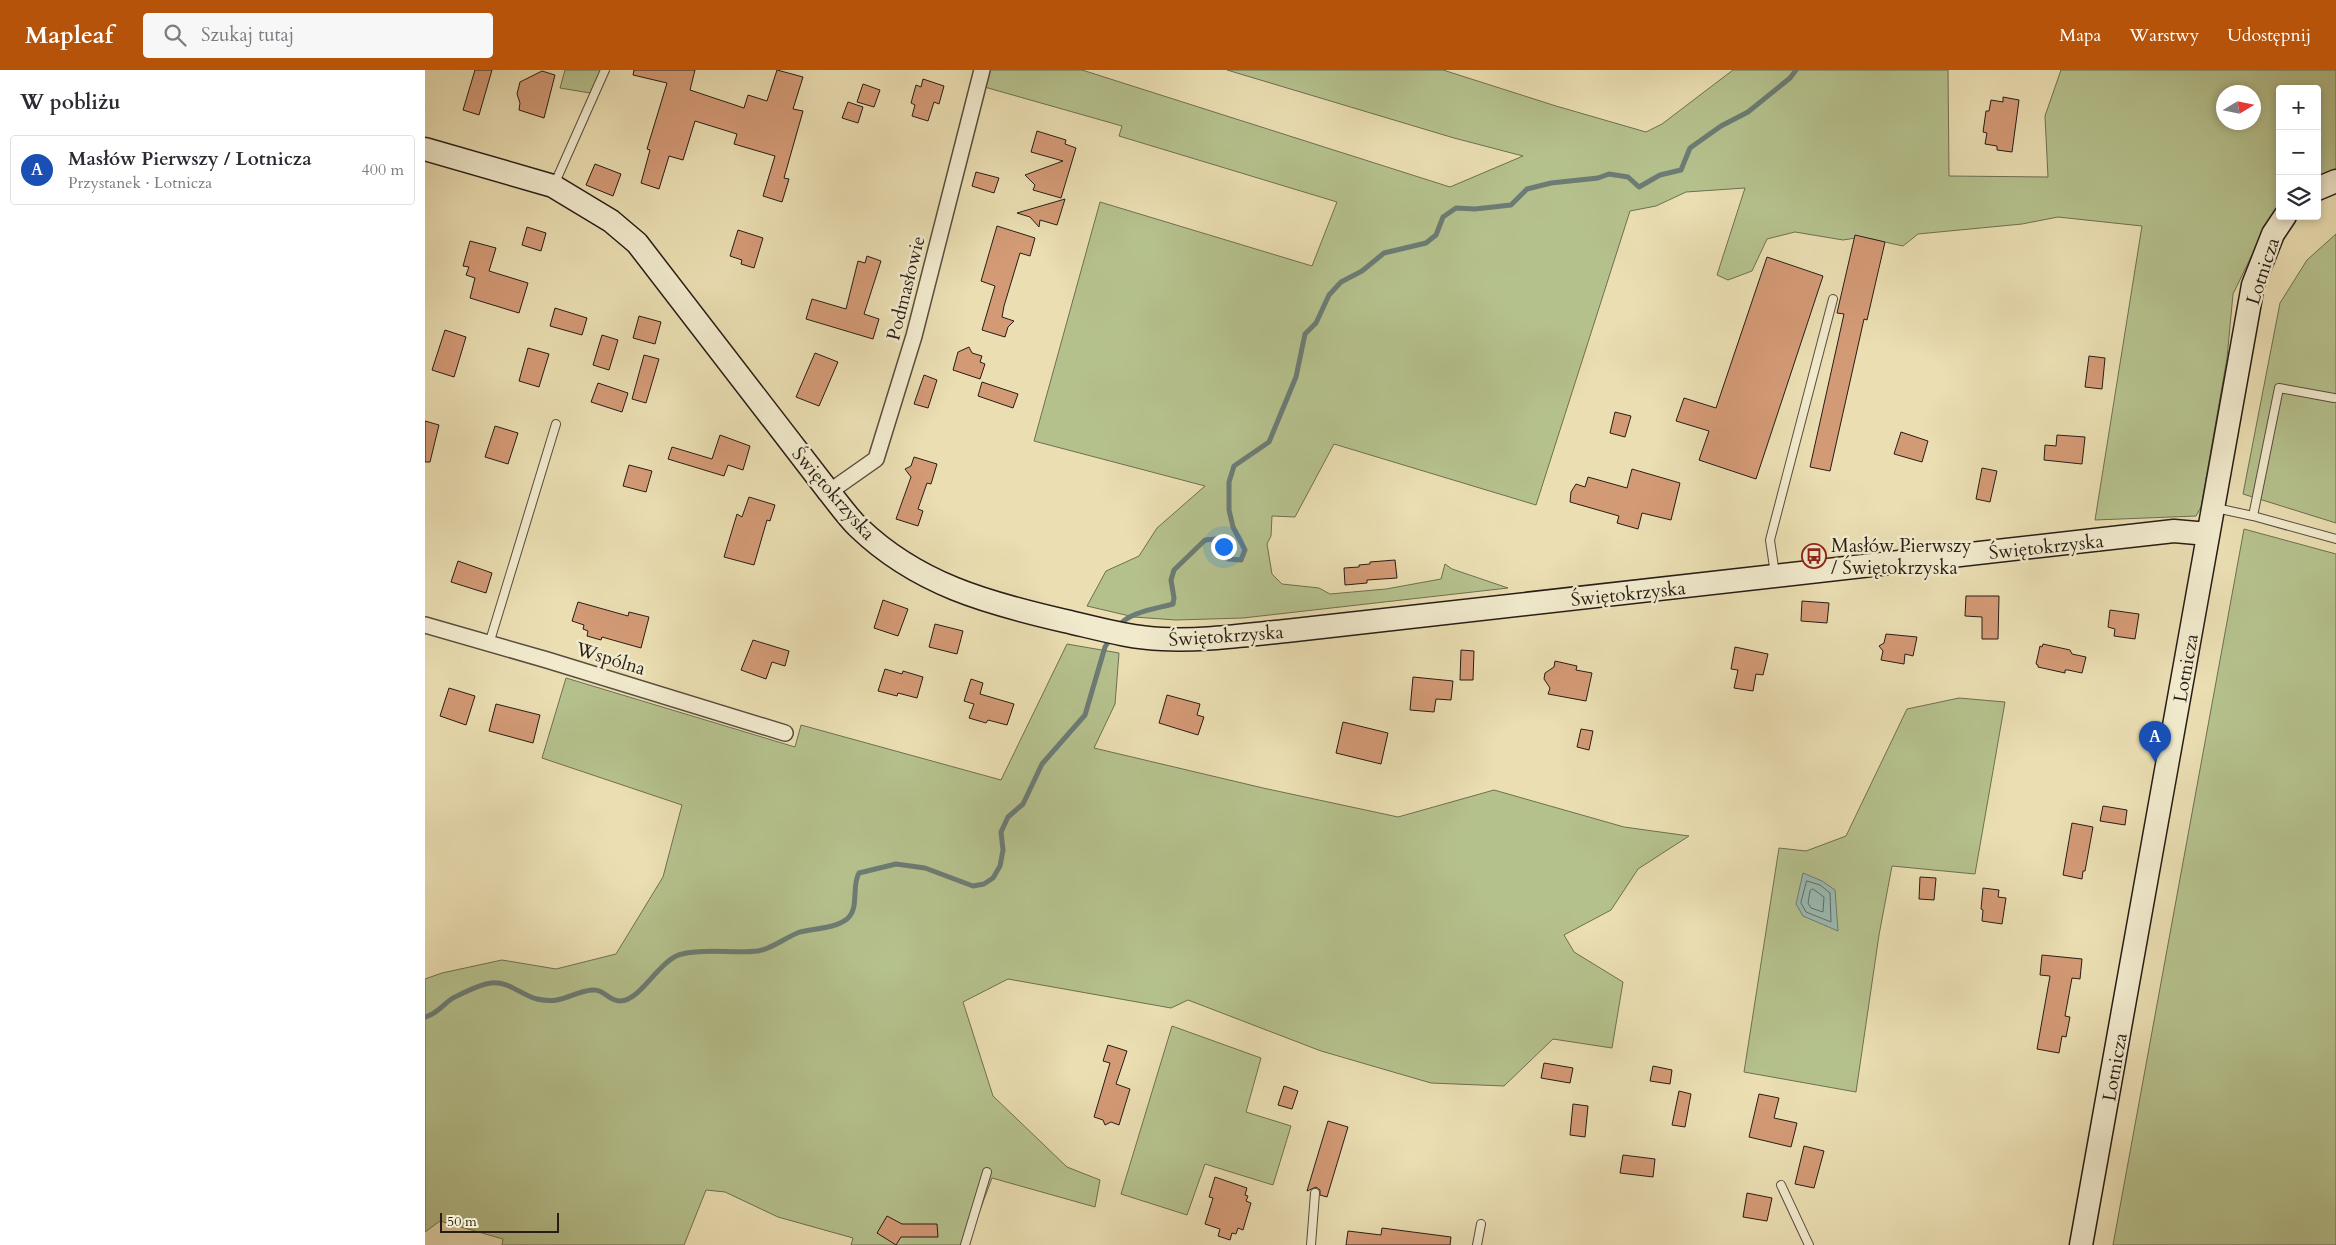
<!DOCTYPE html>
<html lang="pl">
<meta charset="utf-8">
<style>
:root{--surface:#fff;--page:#f7f7f7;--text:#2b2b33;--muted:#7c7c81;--line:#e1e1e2;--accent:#b45309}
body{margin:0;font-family:Cardo,serif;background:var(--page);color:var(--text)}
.controls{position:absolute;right:15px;top:15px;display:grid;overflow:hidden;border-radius:5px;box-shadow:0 2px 8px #0003}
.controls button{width:45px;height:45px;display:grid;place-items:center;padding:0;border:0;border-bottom:1px solid var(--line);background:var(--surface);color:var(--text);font:25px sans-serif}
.compass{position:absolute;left:1791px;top:15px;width:45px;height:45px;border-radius:50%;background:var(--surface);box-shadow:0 2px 8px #0003;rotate:80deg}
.scale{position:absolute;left:15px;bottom:12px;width:119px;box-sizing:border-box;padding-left:5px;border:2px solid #281d16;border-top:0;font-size:14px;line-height:18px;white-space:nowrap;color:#281d16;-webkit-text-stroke:4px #f1eacd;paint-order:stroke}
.you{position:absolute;left:798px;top:476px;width:18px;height:18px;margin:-12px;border:4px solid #fff;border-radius:50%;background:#1a73e8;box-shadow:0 0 0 8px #1a73e833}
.badge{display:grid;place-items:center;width:32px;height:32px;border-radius:50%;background:var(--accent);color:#fff;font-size:16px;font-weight:700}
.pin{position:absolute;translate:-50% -41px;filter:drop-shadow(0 1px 2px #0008)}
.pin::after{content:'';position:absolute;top:26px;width:18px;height:15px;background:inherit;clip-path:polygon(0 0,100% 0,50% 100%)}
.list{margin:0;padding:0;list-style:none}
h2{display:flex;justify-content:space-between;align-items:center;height:65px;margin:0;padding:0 20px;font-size:21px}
h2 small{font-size:16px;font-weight:400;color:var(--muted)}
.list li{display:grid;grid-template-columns:32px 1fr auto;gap:15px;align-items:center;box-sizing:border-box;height:70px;margin:0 10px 10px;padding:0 10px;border:1px solid var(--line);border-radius:5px}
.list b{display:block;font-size:19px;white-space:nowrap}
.list p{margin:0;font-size:16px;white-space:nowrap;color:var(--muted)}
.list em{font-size:16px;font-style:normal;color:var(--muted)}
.icon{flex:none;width:28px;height:28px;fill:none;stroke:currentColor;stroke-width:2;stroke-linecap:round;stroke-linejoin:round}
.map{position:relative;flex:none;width:1911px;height:1175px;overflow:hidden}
header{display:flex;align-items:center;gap:30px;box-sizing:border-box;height:70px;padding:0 25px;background:var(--accent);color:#fff}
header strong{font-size:24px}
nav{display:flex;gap:28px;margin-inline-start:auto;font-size:18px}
.search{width:350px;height:45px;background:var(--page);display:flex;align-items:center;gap:12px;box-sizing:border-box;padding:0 18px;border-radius:5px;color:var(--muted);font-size:19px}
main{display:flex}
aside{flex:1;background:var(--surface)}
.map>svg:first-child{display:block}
</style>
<header>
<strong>Mapleaf</strong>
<div class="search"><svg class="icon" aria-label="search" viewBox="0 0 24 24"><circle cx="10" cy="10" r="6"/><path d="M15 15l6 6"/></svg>Szukaj tutaj</div>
<nav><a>Mapa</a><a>Warstwy</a><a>Udostępnij</a></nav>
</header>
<main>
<aside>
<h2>W pobliżu<small></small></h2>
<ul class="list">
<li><span class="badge" style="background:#1a4fb4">A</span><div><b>Masłów Pierwszy / Lotnicza</b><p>Przystanek · Lotnicza</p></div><em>400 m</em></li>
</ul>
</aside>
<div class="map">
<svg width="1911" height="1175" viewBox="0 0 1911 1175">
<rect width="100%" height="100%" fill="#eadeb2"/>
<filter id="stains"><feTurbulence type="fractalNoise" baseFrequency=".004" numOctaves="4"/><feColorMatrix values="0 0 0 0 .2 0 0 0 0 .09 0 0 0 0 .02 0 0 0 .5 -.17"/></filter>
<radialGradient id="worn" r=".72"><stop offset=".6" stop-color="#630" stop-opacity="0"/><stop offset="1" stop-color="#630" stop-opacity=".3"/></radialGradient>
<!-- green -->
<path fill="#b5c18d" stroke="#6e6f52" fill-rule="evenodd" d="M140 0H176L165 23 135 18Z
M560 0H657L1025 117 1098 86 1029 68 802 0H1018L1131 36 1221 62 1237 54 1308 0H1523L1524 106 1623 107 1620 46 1636 0H1911V99L1892 107V19H1855V139L1826 187 1808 224 1802 288 1776 437 1771 446 1670 450 1717 156 1633 147 1597 154 1493 164 1478 176 1437 167 1418 170 1370 162 1342 169 1327 201 1303 210 1292 205 1320 118 1261 122 1231 136 1205 141 1111 435 909 374 870 447 847 446 846 466 842 474 847 504 857 514 894 518 905 524 961 519 1016 509 1020 494 1027 499 1083 518 818 548 751 550 709 547 662 536 681 501 714 486 732 458 780 416 609 371 675 132 887 196 912 132 694 66 697 56 556 16ZM1798 22H1828V52H1798Z
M1911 164V453L1818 424 1855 233 1882 190Z
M1819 459 1911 484V1175H1688Z
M642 574 694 583 690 634 669 678 838 718 973 747 1069 720 1199 757 1264 766 1213 799 1186 840 1139 865 1149 882 1198 912 1187 978 1128 969 1079 1016 1006 1013 896 981 763 930 746 938 583 909 538 932 568 1026 642 1097 675 1110 670 1137 567 1108 542 1175H426L428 1168 353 1147 300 1122 281 1120 259 1175H77L78 1169 15 1151 0 1162V909L17 903 77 890 131 899 191 884 238 807 257 735 117 688 141 608 370 677 376 655 576 710Z
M1534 628 1580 632 1550 804 1467 796 1454 865 1431 1022 1319 1002 1354 778 1381 781 1421 766 1482 639Z
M747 956 836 988 821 1042 866 1056 848 1115 780 1094 762 1145 696 1124Z"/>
<!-- water -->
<path fill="#9abbb4" stroke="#6c7c75" d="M1378 803 1397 811 1410 820 1413 861 1378 846 1371 834Z"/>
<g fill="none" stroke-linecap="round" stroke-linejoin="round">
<!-- shore -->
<path stroke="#616c65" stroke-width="1" d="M1382 811 1395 815 1405 823 1406 852 1381 842 1376 833Z
M1388 819 1399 827 1398 842 1386 838 1383 833 1385 821Z"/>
<!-- stream -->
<path stroke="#6c7c75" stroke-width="5" d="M692 558C702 542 730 539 748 534L749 528 746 510 749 500 780 470 791 469 803 489 816 490 820 480 808 457 804 440V412L809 396 844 372 871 307 880 264 891 253 904 225 916 212 937 201 959 183 1001 173 1011 165 1018 147 1031 138 1050 139 1086 135 1102 119 1126 113 1173 108 1184 104 1203 107 1214 117 1235 105 1256 100 1265 78 1296 56 1323 42 1365 8 1371 0
M0 947C12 944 17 935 28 928 38 923 55 914 66 913 84 911 96 925 112 929 138 935 146 922 167 920 180 919 183 931 195 931 216 931 234 889 257 884 281 878 309 884 333 881 347 879 361 867 375 862 390 858 409 859 422 849 435 838 426 816 434 803L471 794 500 798 548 816 559 814 568 808 575 796 578 780 576 762 583 747 598 734 617 694 660 645 680 577 686 567"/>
</g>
<!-- building -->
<path fill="#d39a76" stroke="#281d16" d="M50 0H67L54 45 38 40Z
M209 0H270L265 20 319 38 323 25 342 31 352 0 378 7 368 39 378 41 359 108 364 109 357 132 338 126 350 86 309 74 312 64 270 51 258 90 244 86 234 119 216 113 225 80 222 79 242 13 208 5Z
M117 1 130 5 119 48 94 40 95 33 92 24 95 12Z
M498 9 519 16 514 34 509 32 503 51 487 46 490 35 486 33 491 15 496 17Z
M438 14 455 20 449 37 432 32Z
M1578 27 1594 30 1587 82 1572 80V76L1560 74 1562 63 1558 62 1561 41H1564L1566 30 1578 32Z
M423 32 438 37 433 53 417 48Z
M612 61 641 70 640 74 651 78 636 128 608 120 610 115 600 105 638 91 606 82Z
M170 94 196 104 188 126 161 115Z
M551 102 574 108 569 123 547 116Z
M640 129 632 155 615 150 614 157 605 147 592 143Z
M572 156 610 168 605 186 595 183 579 236 577 247 589 251 583 257 580 267 557 260 570 216 556 211Z
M102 157 121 163 116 181 97 175Z
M313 160 338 168 329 198 316 194 317 190 305 186Z
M1430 165 1460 172 1442 250 1439 249 1405 401 1385 397 1419 244 1412 243Z
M45 171 71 178 64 201 103 213 94 243 45 228 50 208 41 205 44 197 38 196Z
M442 186 456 191 439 244 454 249 448 269 381 249 387 229 421 239 433 191 440 193Z
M1342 187 1398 206 1331 409 1274 390 1284 361 1251 351 1259 328 1291 338Z
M130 238 162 248 157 265 125 256Z
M214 246 236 252 230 274 208 268Z
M20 260 41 267 29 307 7 300Z
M177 265 193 270 184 300 168 295Z
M544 277 547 283 557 286 555 292 560 294 555 309 528 300 533 282Z
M103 278 124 284 114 317 94 311Z
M390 283 413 292 394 336 371 327Z
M219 285 234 289 221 333 207 329Z
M1664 286 1680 288 1677 319 1660 317Z
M499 305 512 310 503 338 489 334Z
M557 312 593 324 588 338 553 326Z
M173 313 203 323 197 342 166 332Z
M1190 342 1206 346 1200 367 1185 363Z
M0 351 14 355 5 392H0Z
M70 356 93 363 83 394 60 387Z
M1476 362 1503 371 1497 392 1469 384Z
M295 365 325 376 318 400 303 395 299 406 243 389 247 377 287 389Z
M1632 365 1660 367 1657 394 1619 390 1620 375 1631 376Z
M489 387 512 394 506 414 502 413 493 439 498 441 493 456 471 449 486 407 480 399 486 396Z
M204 395 227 401 221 422 198 416Z
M1557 398 1572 401 1565 432 1551 429Z
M1207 399 1255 413 1246 450 1217 443 1213 459 1192 453 1194 446 1145 432 1146 422 1151 414 1160 417 1163 407 1202 418Z
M324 427 350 435 345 451 342 450 329 495 299 487 312 444 317 447Z
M970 490 972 508 942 510V513L920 515 919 498 934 497V495L945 494V492Z
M33 491 67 503 61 523 26 512Z
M1541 526H1574L1573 569H1557V547L1540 546Z
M458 530 483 539 473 566 449 558Z
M1377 531 1404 533 1402 553 1376 551Z
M153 532 203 546 204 542 224 547 216 578 177 567 176 570 162 566 163 561 158 559 159 555 147 551Z
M1685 540 1714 544 1710 569 1689 566 1690 559 1683 557Z
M510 554 538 561 532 584 504 577Z
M1461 564 1492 567 1488 586 1480 584 1479 594 1456 590 1458 581 1454 576 1459 573Z
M328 570 364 581 360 596 347 592 341 609 316 600Z
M1618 574 1645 580 1647 584 1661 587 1657 603 1643 600H1640V603L1613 597V595L1611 594 1615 576 1617 577Z
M1310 577 1343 584 1338 605 1331 604 1328 621 1309 618 1313 600 1306 599Z
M1036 580 1049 581 1048 610H1035Z
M1130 591 1152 596 1151 600 1167 603 1161 631 1123 624 1125 618 1119 609 1120 603 1129 597Z
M460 599 477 604 478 601 498 607 492 628 473 623 472 626 453 621Z
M988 607 1028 611 1026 630 1011 629 1009 642 985 640Z
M546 609 558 613 555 624 589 634 582 655 563 650 561 653 544 648 549 634 539 631Z
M24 618 50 626 41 655 15 646Z
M742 625 775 634 772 645 779 647 773 665 734 653Z
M71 634 115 645 108 673 64 661Z
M918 652 963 663 956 694 911 683Z
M1156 659 1168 661 1164 680 1152 677Z
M1678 736 1702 740 1700 755 1675 751Z
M1647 753 1668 757 1660 801H1658L1657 809 1638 805Z
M1495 807 1511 808 1509 830 1494 829Z
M1558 818 1574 820 1573 827 1581 828 1577 854 1557 851 1558 840 1556 839Z
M1617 885 1657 889 1655 909 1647 908 1640 946 1645 947 1641 967 1637 966 1634 983 1612 979 1625 906 1615 905Z
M683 975 702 981 691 1014 705 1019 694 1055 686 1052 680 1055 678 1050 669 1047 685 993 678 991Z
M1119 993 1148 998 1145 1013 1116 1008Z
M1228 996 1247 1000 1245 1014 1225 1011Z
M859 1016 873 1021 867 1039 853 1035Z
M1254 1021 1266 1024 1260 1057 1247 1055Z
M1334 1024 1354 1028 1349 1048 1372 1053 1366 1077 1324 1067Z
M1148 1034 1163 1036 1160 1067 1145 1065Z
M903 1051 923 1057 902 1127 895 1125V1120L891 1117 882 1121Z
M1379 1076 1399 1081 1389 1118 1370 1114Z
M1198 1085 1230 1089 1228 1107 1195 1103Z
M790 1107 822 1118 820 1125 823 1126 821 1131 826 1133 818 1160 813 1158 811 1164 807 1163 805 1170 793 1166 795 1159 780 1154 788 1128 784 1127Z
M1322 1123 1347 1128 1342 1151 1318 1147Z
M462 1146 477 1154H512L513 1167H476L471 1175 452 1163Z
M957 1158 1026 1167 1025 1175H921L923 1161 956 1165Z"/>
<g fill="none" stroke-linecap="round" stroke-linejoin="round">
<defs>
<path id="lane" d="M129 115 180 0
M1909 328 1854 318 1828 446 1911 469
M1791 438 1828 446
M1350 504 1345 470 1408 229
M64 574 131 354
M1356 1115 1384 1175
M540 1175 562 1102
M886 1175 890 1123
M1052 1175 1056 1154"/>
<path id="street" d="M404 422 451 389 489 266 557 0
M0 555 122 590 360 663"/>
<path id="secondary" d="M0 79 128 116 186 151 212 173 404 422C413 433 422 446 433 457 492 514 562 533 640 551 671 558 705 568 737 569 778 571 820 565 861 561L1749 461 1783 464
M1892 119 1911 111
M1656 1175 1828 215 1848 164 1860 146"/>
</defs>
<!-- lane casing -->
<use href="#lane" stroke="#584d3d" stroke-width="10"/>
<!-- street casing -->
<use href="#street" stroke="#584d3d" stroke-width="18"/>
<!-- secondary casing -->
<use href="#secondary" stroke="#281d16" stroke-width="25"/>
<!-- lane -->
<use href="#lane" stroke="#f1eacd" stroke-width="8"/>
<!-- street -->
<use href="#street" stroke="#f1eacd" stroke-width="15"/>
<!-- secondary -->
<use href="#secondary" stroke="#f1eacd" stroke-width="22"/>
</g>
<!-- icons -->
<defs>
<symbol id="bus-ring" viewBox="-11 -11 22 22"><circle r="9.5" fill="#f1eacd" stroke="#8f2418" stroke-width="1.5"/><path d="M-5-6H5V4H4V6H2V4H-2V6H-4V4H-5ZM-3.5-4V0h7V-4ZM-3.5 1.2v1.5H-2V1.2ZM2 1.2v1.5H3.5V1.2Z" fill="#8f2418"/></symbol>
</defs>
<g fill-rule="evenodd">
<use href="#bus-ring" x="1375" y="472" width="28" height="28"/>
</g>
<g text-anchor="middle" stroke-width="5" stroke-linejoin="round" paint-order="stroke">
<!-- street labels -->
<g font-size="19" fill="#281d16" stroke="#f1eacd">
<text transform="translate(1837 201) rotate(-72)" y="7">Lotnicza</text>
<text transform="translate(480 218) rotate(-76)" y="7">Podmasłowie</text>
<text transform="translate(409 423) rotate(49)" y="7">Świętokrzyska</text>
<text transform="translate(1621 476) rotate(-6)" y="7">Świętokrzyska</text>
<text transform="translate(1203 523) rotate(-6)" y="7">Świętokrzyska</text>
<text transform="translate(801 565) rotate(-4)" y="7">Świętokrzyska</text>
<text transform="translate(186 588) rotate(17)" y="7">Wspólna</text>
<text transform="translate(1760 598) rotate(-80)" y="7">Lotnicza</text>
<text transform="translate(1689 997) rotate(-80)" y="7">Lotnicza</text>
</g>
<!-- poi labels -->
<g font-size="19" fill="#281d16" stroke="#f1eacd" text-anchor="start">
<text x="1406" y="482">Masłów Pierwszy<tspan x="1406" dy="22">/ Świętokrzyska</tspan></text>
</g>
</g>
<rect width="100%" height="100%" filter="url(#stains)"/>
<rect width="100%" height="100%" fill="url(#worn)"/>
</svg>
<div class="controls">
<button>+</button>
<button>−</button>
<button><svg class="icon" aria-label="layers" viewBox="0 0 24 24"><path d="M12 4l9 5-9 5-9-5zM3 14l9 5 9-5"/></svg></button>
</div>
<svg class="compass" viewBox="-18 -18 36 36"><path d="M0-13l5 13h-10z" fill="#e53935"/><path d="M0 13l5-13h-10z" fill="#7c7c81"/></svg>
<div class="scale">50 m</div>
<div class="you"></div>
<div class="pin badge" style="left:1730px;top:692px;background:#1a4fb4">A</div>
</div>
</main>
